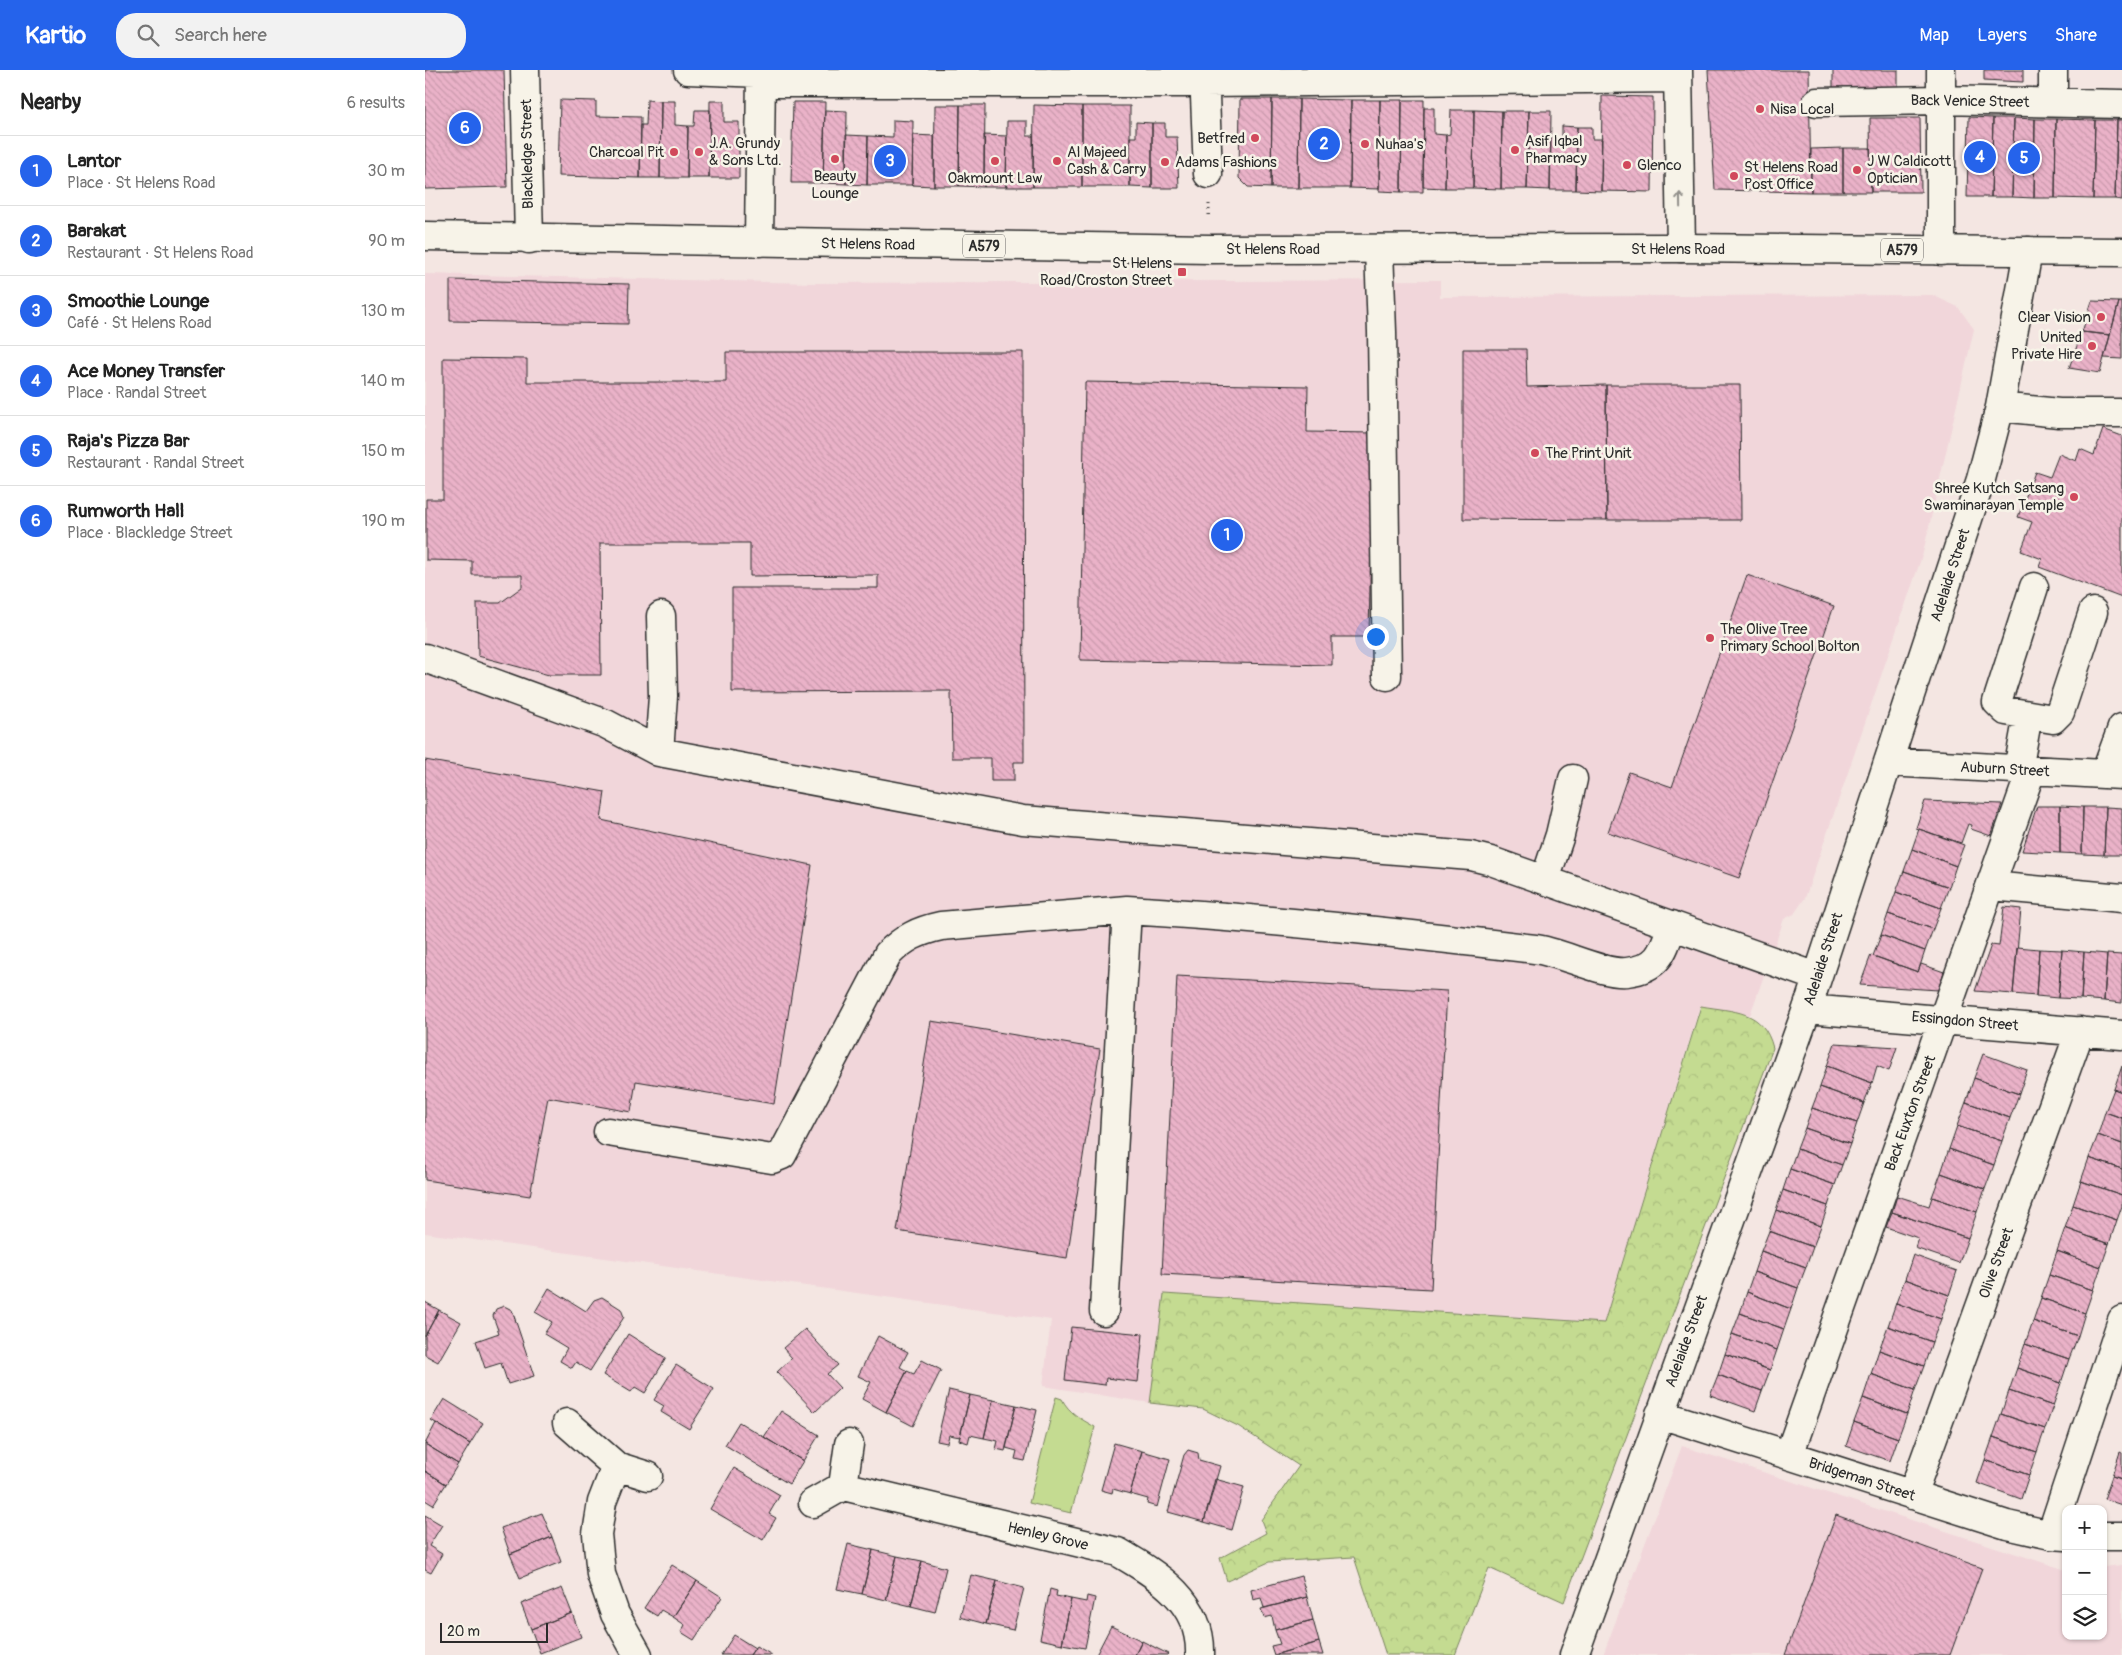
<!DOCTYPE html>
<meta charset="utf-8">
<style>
:root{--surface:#fff;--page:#f2f2f2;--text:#222;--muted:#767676;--line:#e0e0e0;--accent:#2563eb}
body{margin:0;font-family:Pangolin,sans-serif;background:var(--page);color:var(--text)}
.controls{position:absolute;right:15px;bottom:15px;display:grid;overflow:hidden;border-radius:10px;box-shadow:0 1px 4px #0004}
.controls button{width:45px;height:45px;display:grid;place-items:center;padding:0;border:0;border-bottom:1px solid var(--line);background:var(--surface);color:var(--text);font:25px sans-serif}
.scale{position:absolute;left:15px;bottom:12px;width:108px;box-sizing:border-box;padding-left:5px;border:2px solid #2b2b2b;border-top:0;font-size:14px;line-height:18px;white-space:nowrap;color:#2b2b2b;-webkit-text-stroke:4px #f7f3e8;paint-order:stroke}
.you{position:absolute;left:950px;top:566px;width:18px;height:18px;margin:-12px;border:4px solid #fff;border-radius:50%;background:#1a73e8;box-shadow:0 0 0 8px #1a73e833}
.badge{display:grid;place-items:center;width:32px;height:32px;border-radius:50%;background:var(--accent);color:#fff;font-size:16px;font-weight:700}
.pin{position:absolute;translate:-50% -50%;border:2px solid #fff;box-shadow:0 1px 5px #0006}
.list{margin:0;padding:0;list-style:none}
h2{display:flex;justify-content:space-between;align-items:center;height:65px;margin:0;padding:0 20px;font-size:21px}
h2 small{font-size:16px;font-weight:400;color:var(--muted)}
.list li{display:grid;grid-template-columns:32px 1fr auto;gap:15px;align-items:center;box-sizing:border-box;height:70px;padding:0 20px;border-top:1px solid var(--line)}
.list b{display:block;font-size:19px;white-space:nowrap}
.list p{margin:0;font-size:16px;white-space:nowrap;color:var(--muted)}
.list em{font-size:16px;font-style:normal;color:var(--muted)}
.icon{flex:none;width:28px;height:28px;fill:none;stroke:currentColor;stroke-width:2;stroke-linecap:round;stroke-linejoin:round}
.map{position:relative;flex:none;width:1697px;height:1585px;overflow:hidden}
header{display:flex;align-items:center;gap:30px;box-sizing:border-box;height:70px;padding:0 25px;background:var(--accent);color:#fff}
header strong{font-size:24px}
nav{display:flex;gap:28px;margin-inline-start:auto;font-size:18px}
.search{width:350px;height:45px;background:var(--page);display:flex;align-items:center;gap:12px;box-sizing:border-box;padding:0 18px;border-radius:20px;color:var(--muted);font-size:19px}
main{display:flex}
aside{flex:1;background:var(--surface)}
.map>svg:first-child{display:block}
</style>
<header>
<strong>Kartio</strong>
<div class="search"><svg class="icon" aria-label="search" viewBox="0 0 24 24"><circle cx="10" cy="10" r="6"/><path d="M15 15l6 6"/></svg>Search here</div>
<nav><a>Map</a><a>Layers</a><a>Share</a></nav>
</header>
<main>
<aside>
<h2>Nearby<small>6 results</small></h2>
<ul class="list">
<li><span class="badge">1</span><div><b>Lantor</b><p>Place · St Helens Road</p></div><em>30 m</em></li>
<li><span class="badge">2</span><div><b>Barakat</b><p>Restaurant · St Helens Road</p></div><em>90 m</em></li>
<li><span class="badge">3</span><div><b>Smoothie Lounge</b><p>Café · St Helens Road</p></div><em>130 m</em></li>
<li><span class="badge">4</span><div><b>Ace Money Transfer</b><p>Place · Randal Street</p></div><em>140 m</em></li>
<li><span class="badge">5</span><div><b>Raja's Pizza Bar</b><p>Restaurant · Randal Street</p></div><em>150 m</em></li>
<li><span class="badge">6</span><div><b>Rumworth Hall</b><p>Place · Blackledge Street</p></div><em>190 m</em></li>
</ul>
</aside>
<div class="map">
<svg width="1697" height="1585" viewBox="0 0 1697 1585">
<defs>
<pattern id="forest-crowns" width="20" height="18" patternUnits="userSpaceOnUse" patternTransform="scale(1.25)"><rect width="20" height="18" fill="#c4db91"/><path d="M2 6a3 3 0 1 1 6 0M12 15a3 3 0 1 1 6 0" fill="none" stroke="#a9bc7d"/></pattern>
<pattern id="building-back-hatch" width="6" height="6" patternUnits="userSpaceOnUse" patternTransform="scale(1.25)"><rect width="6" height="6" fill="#eab2c8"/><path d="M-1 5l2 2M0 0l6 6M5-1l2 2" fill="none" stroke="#c999ac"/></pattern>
</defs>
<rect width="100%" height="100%" fill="#f4e6e2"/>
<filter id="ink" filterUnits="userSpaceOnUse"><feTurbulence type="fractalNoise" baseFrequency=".02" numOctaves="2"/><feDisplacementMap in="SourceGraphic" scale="10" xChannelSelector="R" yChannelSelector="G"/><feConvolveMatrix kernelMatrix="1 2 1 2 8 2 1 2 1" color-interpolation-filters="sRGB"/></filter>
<g filter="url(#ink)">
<!-- built -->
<path fill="#f1d6da" d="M0 204 390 213 1015 210V227L1507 225 1533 237 1549 259 1498 483 1380 828 1369 844 1359 849 1325 945 1275 936 1179 1253 739 1224 725 1333 618 1316 626 1250 0 1163Z
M1257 1376 1641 1500V1566H1678V1497L1697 1495V1585H1178Z"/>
<!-- forest -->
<path fill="url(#forest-crowns)" stroke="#78835e" d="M1276 936C1309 942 1338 939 1348 978L1139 1532 1064 1498 1030 1585H961L929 1487 844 1492 802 1511 795 1488 841 1463 836 1450 874 1396 813 1356 778 1339 725 1333 739 1224 1179 1253Z"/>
<!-- green -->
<path fill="#c4db91" stroke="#78835e" d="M631 1327 637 1329C644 1343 656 1349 670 1357L646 1443 604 1433Z"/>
<!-- building -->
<path fill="url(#building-back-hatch)" stroke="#2b2b2b" d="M0 0H79L82 117 0 119Z
M1283 0H1384L1386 122 1290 120Z
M1408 0H1473V19H1408Z
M1559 0H1598V12L1559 10Z
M1177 26 1228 27 1227 122 1176 121Z
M815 29H847L846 118 823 117 814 108Z
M847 29H874L873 118H846Z
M874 29 926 30 925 118H873Z
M135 30 171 31V46L216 47 215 108 133 106Z
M222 30 236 31 235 108H215L216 55H221Z
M926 30H955L954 119 925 118Z
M955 30H977L976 122 954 121Z
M977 30H999L998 122H976Z
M236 31H250V55L263 56 262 108H235Z
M285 31H299V52H314V108H284Z
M368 32H400L398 113H366Z
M510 35H535L534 116H509Z
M535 35H560L559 117 534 116Z
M609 35 657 36V117H608Z
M657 36H705V117H657Z
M999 38H1009V64L1021 65 1020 118 998 117Z
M270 40H285L284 108H262L263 56H269Z
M400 40 422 41 421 114 398 113Z
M1026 40H1049L1048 118H1020L1021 65 1025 64Z
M1049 40 1077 41 1076 119 1048 118Z
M1077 41H1104L1102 119H1076Z
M1104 41H1126L1125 120 1102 119Z
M1544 47 1568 48 1566 127H1542Z
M1445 48H1495L1496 122H1446Z
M1568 48H1589L1587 127H1566Z
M1589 48 1610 49 1609 128 1587 127Z
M1610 49H1631L1630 128H1609Z
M1631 49 1670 50 1668 129 1630 128Z
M468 50 488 51 487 115H442L443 66 468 67Z
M1670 50H1692L1690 129H1668Z
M1692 50H1697V130L1690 129Z
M582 51H602V66H608V117H581Z
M711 52 727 53V118L705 117V67H711Z
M727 53H740V67H752L754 118H727Z
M1137 56 1152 57 1151 120H1125L1126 68H1137Z
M1152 57H1167V69H1177L1176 121 1151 120Z
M421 65 443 66 442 115 421 114Z
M488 65 509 66V116L487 115Z
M559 65 582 66 581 117H559Z
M1418 78V122H1386V79Z
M1418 78H1445L1446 122H1418Z
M25 210 204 214 203 254 25 251Z
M1667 231 1694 232 1685 265 1657 262Z
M1694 232H1697V289L1679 288Z
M1657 262 1685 265 1675 303 1644 298Z
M1038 279H1101L1102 317 1181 315 1182 450 1038 449Z
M301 282H598L599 692H589V711H566V688H527L526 621 307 622V518H453V505L325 506V473H175L176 605H124L53 586 52 533H75L97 517V505H47V491L1 490V429H18V288L102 289V312H301Z
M660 312 883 316 882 362 948 363 944 567H907V595L655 590Z
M1181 315H1315L1316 450H1182Z
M1678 359 1697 366V528L1614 497 1617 489 1596 481 1607 452 1593 447 1610 402 1625 407 1634 384 1651 391 1655 379 1669 385Z
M1322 505 1409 536 1314 808 1183 762 1204 702 1247 717Z
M0 690 180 722 176 750 387 795 349 1034 211 1011 206 1042 123 1027 105 1126 0 1110Z
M1500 731 1577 734 1566 766 1546 759 1547 755 1543 754 1536 773 1491 758Z
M1612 736H1635V783L1597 781Z
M1635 736 1658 737 1657 784 1635 783Z
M1658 737H1681L1679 785 1657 784Z
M1681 737 1697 738V785H1679Z
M1494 759 1539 775 1531 796 1487 779Z
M1487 779 1531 796 1524 817 1479 801Z
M1479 801 1524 817 1516 838 1471 822Z
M1471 822 1516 838 1508 859 1463 844Z
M1579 837 1596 839 1588 924 1550 921 1566 875 1574 876Z
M1463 844 1508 859 1500 881 1456 865Z
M1456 865 1500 881 1493 902 1448 886Z
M1592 877 1614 879 1611 926 1588 924Z
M1614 879 1637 880 1633 928 1611 926Z
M1637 880 1659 882 1656 929 1633 928Z
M1659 882 1682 884 1679 931 1656 929Z
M1682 884 1697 885V933L1679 931Z
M1446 885 1493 902 1496 894 1519 902 1513 920 1435 915Z
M752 906 1022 921 1006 1219 737 1204Z
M506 951 675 979 642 1188 472 1161Z
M1410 973 1472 977 1464 1001 1452 996 1447 1013 1402 996Z
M1558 984 1602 1000 1594 1024 1549 1008Z
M1402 996 1447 1013 1439 1033 1395 1017Z
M1697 996V1022L1689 1019Z
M1549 1008 1594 1024 1585 1048 1541 1032Z
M1395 1017 1439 1033 1432 1053 1387 1038Z
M1689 1019 1697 1022V1048L1680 1042Z
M1541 1032 1585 1048 1577 1071 1532 1056Z
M1387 1038 1432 1053 1425 1074 1380 1058Z
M1680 1042 1697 1048V1074L1673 1065Z
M1532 1056 1577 1071 1569 1095 1524 1079Z
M1380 1058 1425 1074 1417 1095 1372 1079Z
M1673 1065 1697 1074V1099L1664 1088Z
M1372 1079 1417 1095 1410 1115 1365 1099Z
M1524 1079 1569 1095 1560 1119 1516 1103Z
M1664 1088 1697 1099V1125L1656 1111Z
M1365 1099 1410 1115 1403 1136 1358 1120Z
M1516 1103 1560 1119 1552 1142 1507 1127Z
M1656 1111 1697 1125V1136L1692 1150 1648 1135Z
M1358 1120 1403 1136 1396 1156 1351 1140Z
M1472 1126 1504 1136 1507 1127 1552 1142 1543 1168 1467 1142Z
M1648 1135 1692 1150 1684 1174 1640 1158Z
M1351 1140 1396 1156 1388 1177 1344 1161Z
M1467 1142 1543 1168 1534 1193 1490 1178 1493 1168 1461 1157Z
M1640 1158 1684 1174 1676 1197 1632 1181Z
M1344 1161 1388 1177 1381 1197 1336 1181Z
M1336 1181 1381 1197 1373 1218 1329 1202Z
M1632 1181 1676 1197 1668 1220 1624 1205Z
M1488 1185 1532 1201 1524 1225 1480 1209Z
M1329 1202 1373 1218 1366 1239 1322 1222Z
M1624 1205 1668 1220 1660 1243 1616 1228Z
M1480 1209 1524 1225 1516 1249 1471 1233Z
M124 1218 161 1241 169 1230 177 1227 196 1239 199 1247 165 1301 151 1292 147 1298 135 1291 142 1278 119 1264 127 1252 110 1242Z
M1322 1222 1366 1239 1359 1259 1315 1243Z
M1616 1228 1660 1243 1653 1266 1608 1251Z
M0 1232 14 1240 0 1266Z
M1471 1233 1516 1249 1507 1272 1463 1256Z
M79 1236 87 1240 109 1306 83 1314 76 1293 60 1298 51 1271 74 1263 68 1246 71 1239Z
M14 1240 36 1252 13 1292 0 1285V1266Z
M1315 1243 1359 1259 1352 1280 1307 1264Z
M1608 1251 1653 1266 1644 1289 1600 1274Z
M1463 1256 1507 1272 1499 1296 1454 1280Z
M646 1257 718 1264 713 1312 681 1308 680 1315 640 1310Z
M380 1259 413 1295 402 1304 415 1318 390 1342 352 1302 367 1288 358 1278Z
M203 1264 241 1288 220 1323 210 1317 206 1322 178 1305Z
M1307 1264 1352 1280 1345 1300 1300 1284Z
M453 1266 483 1282 475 1297 482 1301 461 1342 437 1329 446 1312 433 1306Z
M1600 1274 1644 1289 1636 1313 1592 1298Z
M1454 1280 1499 1296 1490 1320 1446 1304Z
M1300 1284 1345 1300 1337 1321 1293 1305Z
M497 1290 516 1300 488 1356 461 1342 482 1301 489 1304Z
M251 1295 289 1319 264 1359 236 1342 239 1336 229 1330Z
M1592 1298 1636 1313 1628 1336 1584 1321Z
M1446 1304 1490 1320 1482 1344 1438 1328Z
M1293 1305 1337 1321 1330 1341 1285 1325Z
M524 1320 545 1325 535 1367 524 1365 522 1373 512 1371Z
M1584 1321 1628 1336 1620 1359 1576 1344Z
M545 1325 568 1330 559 1368 545 1365 543 1373 534 1370Z
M1438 1328 1482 1344 1473 1368 1429 1352Z
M19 1329 58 1353 45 1374 6 1350Z
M568 1330 591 1335 580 1381 571 1379 573 1371 559 1368Z
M591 1335 612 1340 600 1391 590 1389 592 1381 581 1378Z
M356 1341 394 1365 378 1391 339 1367Z
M1576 1344 1620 1359 1612 1382 1568 1367Z
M314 1352 378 1391 364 1414 300 1375Z
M1429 1352 1473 1368 1465 1391 1421 1376Z
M11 1353 45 1374 33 1394 0 1374Z
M1568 1367 1612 1382 1604 1405 1560 1390Z
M689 1373 717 1381 705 1424 688 1419 687 1423 676 1420Z
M0 1374 33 1394 21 1414 0 1401Z
M763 1380 773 1383 774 1390 795 1396 779 1452 743 1442 759 1385Z
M717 1381 745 1389 732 1437 722 1434 723 1429 705 1424Z
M1695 1382 1697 1383V1409L1687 1406Z
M1560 1390 1604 1405 1596 1429 1552 1413Z
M309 1398 355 1425 344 1444 351 1448 338 1470 285 1439Z
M0 1401 21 1414 8 1435 0 1430Z
M1687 1406 1697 1409V1435L1679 1429Z
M790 1409 819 1417 807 1460 779 1452Z
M117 1443 127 1467 85 1484 76 1458Z
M0 1445 17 1455 4 1476 17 1484 6 1503 0 1500Z
M1411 1445 1557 1498 1525 1585H1360Z
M127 1467 136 1492 95 1508 85 1484Z
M423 1474 448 1480 437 1524 412 1519Z
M448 1480 472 1486 461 1530 437 1524Z
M472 1486 497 1491 486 1536 461 1530Z
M497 1491 521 1498 510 1542 486 1536Z
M247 1495 272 1511 248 1547 236 1540 232 1546 219 1538Z
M546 1505 572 1511 561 1554 535 1547Z
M876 1506 882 1527 839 1538 836 1528 828 1530 826 1520Z
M272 1511 297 1527 269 1570 256 1562 260 1555 248 1547Z
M572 1511 599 1518 588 1560 561 1554Z
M137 1518 147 1543 106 1559 96 1534Z
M625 1519 632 1521 631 1526 646 1529 637 1574 615 1569Z
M662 1526 670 1528 660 1578 637 1574 646 1529 661 1532Z
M882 1527 888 1550 850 1560 847 1546 839 1548 836 1539Z
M147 1543 156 1567 115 1583 106 1559Z
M888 1550 894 1572 849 1585 846 1576 855 1574 850 1560Z
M686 1556 717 1571 710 1585H671Z
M309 1565 330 1578 325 1585H296Z
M717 1571 743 1584 742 1585H710Z
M894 1572 898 1585H852V1584Z
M331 1576 347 1585H325Z"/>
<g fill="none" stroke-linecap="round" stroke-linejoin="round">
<defs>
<path id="minor" d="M100 0 104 169
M263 0 336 3
M779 0 783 104
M1253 0 1256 178
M1516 0V181
M1628 0V32
M335 13H780L1253 8
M1392 32 1516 30 1697 34
M334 172 336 0
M954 179 957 262 962 606
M1575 337 1634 343H1697
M1609 517 1572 632 1581 641 1628 649 1635 642 1668 542
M0 588 181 654 234 682 598 750 1046 786 1066 791 1392 907
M234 682 238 626 236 546
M1463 692 1697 705
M1593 700 1603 645
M1680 704 1697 658
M1120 810 1135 765 1148 709
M1566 816 1697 828
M1382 939 1697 965
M183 1062 347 1089 357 1085 463 884C479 868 493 861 516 856L702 840
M679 1241 702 840C838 848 974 863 1110 879 1136 882 1179 905 1202 902 1234 898 1238 882 1247 855
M1235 1344 1582 1455 1626 1465 1641 1466
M142 1353 191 1396 223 1406
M1364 1385 1606 701
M191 1396 177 1432 172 1464 176 1504 190 1544 213 1585
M418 1416 693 1482C733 1505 777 1532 775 1585
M1487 1425 1655 961
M388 1433 418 1416 424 1374
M1626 1465 1697 1250
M1678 1466H1697
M1149 1585 1382 939 1556 409 1575 337 1603 181"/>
<path id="major" d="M0 166 785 179 1256 178 1697 182"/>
</defs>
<!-- minor casing -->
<use href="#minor" stroke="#2b2b2b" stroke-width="31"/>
<!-- major casing -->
<use href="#major" stroke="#2b2b2b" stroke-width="31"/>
<!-- path -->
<path stroke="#2b2b2b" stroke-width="3" stroke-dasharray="1 4" stroke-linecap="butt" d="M784 134V148"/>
<!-- minor -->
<use href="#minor" stroke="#f7f3e8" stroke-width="28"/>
<!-- major -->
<use href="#major" stroke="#f7f3e8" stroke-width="28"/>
</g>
<!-- one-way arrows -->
<defs><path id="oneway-shaft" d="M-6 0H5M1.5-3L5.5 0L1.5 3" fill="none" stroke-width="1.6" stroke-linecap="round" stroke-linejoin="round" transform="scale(1.25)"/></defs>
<use stroke="#918f8a" href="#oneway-shaft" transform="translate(1255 130) rotate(-91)"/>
</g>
<!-- markers -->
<g fill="#d1495b" stroke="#f7f3e8" stroke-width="2">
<circle cx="1335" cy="39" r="5"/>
<circle cx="830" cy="68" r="5"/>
<circle cx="940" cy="74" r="5"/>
<circle cx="1090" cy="80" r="5"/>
<circle cx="249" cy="82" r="5"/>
<circle cx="274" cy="82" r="5"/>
<circle cx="410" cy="89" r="5"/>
<circle cx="570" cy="91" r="5"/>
<circle cx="632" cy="91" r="5"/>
<circle cx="740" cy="92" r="5"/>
<circle cx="1202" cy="95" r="5"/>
<circle cx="1432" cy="100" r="5"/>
<circle cx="1309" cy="106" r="5"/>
<rect x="752" y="197" width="10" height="10" rx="2.5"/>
<circle cx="1676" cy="247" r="5"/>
<circle cx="1667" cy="276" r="5"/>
<circle cx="1110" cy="383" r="5"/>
<circle cx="1649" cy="427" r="5"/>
<circle cx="1285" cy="568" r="5"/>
</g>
<g text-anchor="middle" stroke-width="5" stroke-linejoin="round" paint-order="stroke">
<!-- shield labels -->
<g fill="#f7f3e8" stroke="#686764" stroke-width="1">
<rect x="538" y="164.5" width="42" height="23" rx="4"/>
<rect x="1456" y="168.5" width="42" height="23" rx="4"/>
</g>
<g font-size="14" font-weight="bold" fill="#2b2b2b">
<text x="559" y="181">A579</text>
<text x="1477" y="185">A579</text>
</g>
<!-- street labels -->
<g font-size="15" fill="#2b2b2b" stroke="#f7f3e8">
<text transform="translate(1545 31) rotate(1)" y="5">Back Venice Street</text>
<text transform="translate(102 84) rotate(-91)" y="5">Blackledge Street</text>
<text transform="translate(443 174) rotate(1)" y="5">St Helens Road</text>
<text x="848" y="184">St Helens Road</text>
<text x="1253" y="184">St Helens Road</text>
<text transform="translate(1525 505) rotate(-72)" y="5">Adelaide Street</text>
<text transform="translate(1580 699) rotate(3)" y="5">Auburn Street</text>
<text transform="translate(1398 889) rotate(-72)" y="5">Adelaide Street</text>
<text transform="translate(1540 951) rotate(5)" y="5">Essingdon Street</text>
<text transform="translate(1485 1043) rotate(-70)" y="5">Back Euxton Street</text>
<text transform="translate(1571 1193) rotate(-70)" y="5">Olive Street</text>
<text transform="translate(1261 1271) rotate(-70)" y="5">Adelaide Street</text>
<text transform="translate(1437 1409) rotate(18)" y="5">Bridgeman Street</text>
<text transform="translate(623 1466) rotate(13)" y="5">Henley Grove</text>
</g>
<!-- poi labels -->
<g font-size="15" fill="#2b2b2b" stroke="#f7f3e8" text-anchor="start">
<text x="1345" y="44">Nisa Local</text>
<text x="820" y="73" text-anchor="end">Betfred</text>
<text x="1100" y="76">Asif Iqbal<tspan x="1100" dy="17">Pharmacy</tspan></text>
<text x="284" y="78">J.A. Grundy<tspan x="284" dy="17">&amp; Sons Ltd.</tspan></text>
<text x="950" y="79">Nuhaa's</text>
<text x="239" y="87" text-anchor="end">Charcoal Pit</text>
<text x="642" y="87">Al Majeed<tspan x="642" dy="17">Cash &amp; Carry</tspan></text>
<text x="1442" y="96">J W Caldicott<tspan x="1442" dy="17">Optician</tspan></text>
<text x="750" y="97">Adams Fashions</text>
<text x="1212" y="100">Glenco</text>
<text x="1319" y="102">St Helens Road<tspan x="1319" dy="17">Post Office</tspan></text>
<text x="410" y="111" text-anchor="middle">Beauty<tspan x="410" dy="17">Lounge</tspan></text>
<text x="570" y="113" text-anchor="middle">Oakmount Law</text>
<text x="747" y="198" text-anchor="end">St Helens<tspan x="747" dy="17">Road/Croston Street</tspan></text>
<text x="1666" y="252" text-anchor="end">Clear Vision</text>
<text x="1657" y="272" text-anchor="end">United<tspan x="1657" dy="17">Private Hire</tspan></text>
<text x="1120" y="388">The Print Unit</text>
<text x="1639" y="423" text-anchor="end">Shree Kutch Satsang<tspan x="1639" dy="17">Swaminarayan Temple</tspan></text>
<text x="1295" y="564">The Olive Tree<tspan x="1295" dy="17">Primary School Bolton</tspan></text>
</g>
</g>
</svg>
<div class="controls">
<button>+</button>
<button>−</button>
<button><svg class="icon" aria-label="layers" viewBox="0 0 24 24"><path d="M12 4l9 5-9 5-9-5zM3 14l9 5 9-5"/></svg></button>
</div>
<div class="scale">20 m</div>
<div class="you"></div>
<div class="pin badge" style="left:802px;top:465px">1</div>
<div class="pin badge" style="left:899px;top:74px">2</div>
<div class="pin badge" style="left:465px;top:91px">3</div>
<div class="pin badge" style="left:1555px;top:87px">4</div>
<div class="pin badge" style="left:1599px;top:88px">5</div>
<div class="pin badge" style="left:40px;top:58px">6</div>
</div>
</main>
